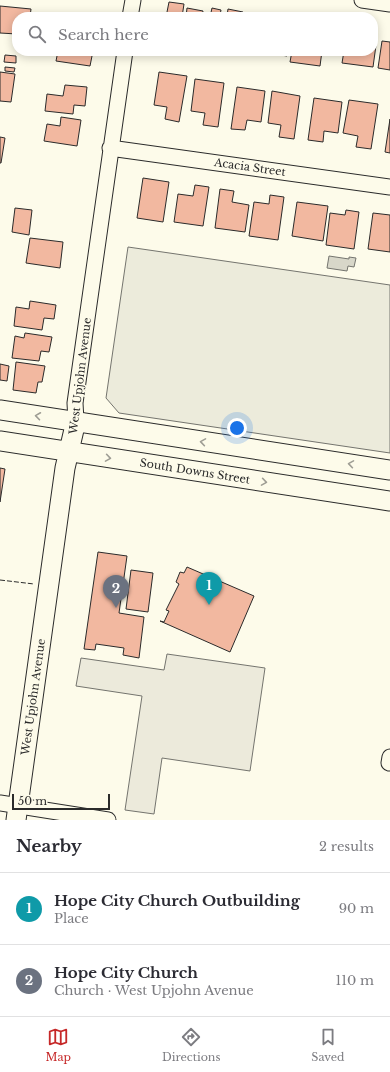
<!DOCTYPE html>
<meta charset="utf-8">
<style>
:root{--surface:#fff;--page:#f7f7f7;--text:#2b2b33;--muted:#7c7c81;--line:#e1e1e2;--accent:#c62828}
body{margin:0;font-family:"Libre Baskerville",serif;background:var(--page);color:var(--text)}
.scale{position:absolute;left:12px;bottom:10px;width:98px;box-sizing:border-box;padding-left:4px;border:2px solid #2b2b2b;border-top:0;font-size:11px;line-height:14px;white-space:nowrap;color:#2b2b2b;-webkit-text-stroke:3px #fdfbea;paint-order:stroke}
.you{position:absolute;left:237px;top:428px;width:14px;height:14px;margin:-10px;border:3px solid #fff;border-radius:50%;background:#1a73e8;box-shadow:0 0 0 6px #1a73e833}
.badge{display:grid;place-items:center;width:26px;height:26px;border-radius:50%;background:var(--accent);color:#fff;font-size:13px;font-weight:700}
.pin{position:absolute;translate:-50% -33px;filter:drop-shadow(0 1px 2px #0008)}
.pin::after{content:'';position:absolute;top:21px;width:14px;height:12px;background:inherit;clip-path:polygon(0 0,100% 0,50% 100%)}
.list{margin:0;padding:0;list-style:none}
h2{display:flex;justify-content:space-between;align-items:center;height:52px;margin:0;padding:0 16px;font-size:17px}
h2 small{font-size:13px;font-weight:400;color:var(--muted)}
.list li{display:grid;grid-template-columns:26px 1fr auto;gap:12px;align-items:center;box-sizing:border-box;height:72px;padding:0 16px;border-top:1px solid var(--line)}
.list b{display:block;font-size:15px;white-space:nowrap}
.list p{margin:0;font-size:13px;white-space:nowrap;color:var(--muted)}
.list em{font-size:13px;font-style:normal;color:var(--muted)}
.icon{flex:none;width:22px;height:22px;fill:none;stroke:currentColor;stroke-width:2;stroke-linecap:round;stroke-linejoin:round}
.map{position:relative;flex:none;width:390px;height:820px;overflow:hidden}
.search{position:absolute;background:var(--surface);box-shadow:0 2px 10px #0003;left:12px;right:12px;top:12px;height:44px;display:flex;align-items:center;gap:10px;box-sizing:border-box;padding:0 14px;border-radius:16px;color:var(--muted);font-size:15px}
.sheet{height:196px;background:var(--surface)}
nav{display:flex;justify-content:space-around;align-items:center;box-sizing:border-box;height:56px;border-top:1px solid var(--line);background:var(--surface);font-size:11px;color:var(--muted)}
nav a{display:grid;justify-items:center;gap:2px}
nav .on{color:var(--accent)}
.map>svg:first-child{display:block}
</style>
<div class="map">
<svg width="390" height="820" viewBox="0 0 390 820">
<rect width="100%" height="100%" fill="#fdfbea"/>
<!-- green -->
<path fill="#ecebdb" stroke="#74746e" d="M128 247 390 285V453L119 413 106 398Z"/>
<!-- parking -->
<path fill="#eceadb" stroke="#74746e" d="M167 654 265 668 250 771 162 758 154 814 125 810 142 696 76 686 81 658 164 670Z"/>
<!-- water -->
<path fill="#d8d7c9" stroke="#74746e" d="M329 256 349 259V257L356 258 354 267 348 266 347 271 327 268Z"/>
<!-- building -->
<path fill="#f2b8a0" stroke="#2b2b2b" d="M169 2 184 4 182 17H166Z
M0 6 31 9 30 17H17V34L0 33Z
M187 8 203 11 202 17H186Z
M212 8 221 10 220 15 227 16 228 9 243 12 242 17H210Z
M373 38H377L373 67 342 63 344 51H373Z
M382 41 390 42V70L378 68Z
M58 51H93L90 66 56 61Z
M257 51H288L287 56Z
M292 51H322L320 66 290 62Z
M5 55 16 56V63L4 62Z
M5 67 15 68 14 72 5 71Z
M0 72 15 74 11 102 0 101Z
M159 72 187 76 179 122 165 119 167 107 154 105Z
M195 79 224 83 218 127 203 125 205 113 191 111Z
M65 85 87 87 85 106 74 105 73 114 45 111 47 94 63 96Z
M237 87 265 91 261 122 247 120 245 130 231 129Z
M272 91 300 96 294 139 279 137 281 125 268 123Z
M314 98 342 102 338 133 324 131 323 142 308 140Z
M349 100 378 104 371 149 356 147 358 136 343 133Z
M61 117 81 120 77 146 44 141 47 124 60 126Z
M390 119V153L385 152Z
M0 137 5 138 1 163H0Z
M143 178 169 182 163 222 137 218Z
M195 185 209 187 203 226 174 222 178 194 193 196Z
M220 189 234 191 232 202 249 205 245 232 215 228Z
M270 195 284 197 278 240 249 236 254 202 269 204Z
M297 202 328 206 323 241 292 236Z
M15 208 32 210 29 235 12 232Z
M346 210 359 212 354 249 326 245 330 213 345 215Z
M373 213 390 215V252L368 249Z
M30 238 63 242 60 268 26 263Z
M30 301 56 305 54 319 44 318 42 330 14 326 16 307 29 309Z
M25 333 52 337 49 352 41 351 39 361 12 358 15 336 24 338Z
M16 362 45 366 42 382H38L36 393 13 390Z
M0 364 9 366 7 381 0 380Z
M0 468 5 469 0 502Z
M98 552 127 556 119 613 144 617 139 658 123 655 124 648 96 644 95 650 84 649Z
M187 567 254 596 230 652 160 621 164 622 169 611 166 610 179 584 176 582 180 572 184 573Z
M131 570 153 573 148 612 126 609Z"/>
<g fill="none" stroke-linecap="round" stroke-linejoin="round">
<defs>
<path id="minor" d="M362 0 390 4
M130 17 133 0
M110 148 390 187
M76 421 75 403 125 51
M389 763 390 757
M0 803 108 820"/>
<path id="major" d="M0 410 390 470
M0 441 390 501
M16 820 65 468 76 421"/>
</defs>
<!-- minor casing -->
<use href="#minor" stroke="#2b2b2b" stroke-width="17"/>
<!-- major casing -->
<use href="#major" stroke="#2b2b2b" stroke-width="21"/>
<!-- minor -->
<use href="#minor" stroke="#fdfbea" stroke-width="15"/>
<!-- major -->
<use href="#major" stroke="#fdfbea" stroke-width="19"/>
<!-- fence -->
<path stroke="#2b2b2b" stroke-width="1" stroke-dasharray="5 2" stroke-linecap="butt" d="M0 580 34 584"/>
</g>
<!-- one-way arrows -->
<defs><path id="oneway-chevron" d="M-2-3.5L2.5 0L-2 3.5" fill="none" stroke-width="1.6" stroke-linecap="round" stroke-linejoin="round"/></defs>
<g stroke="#9e9d94">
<use href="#oneway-chevron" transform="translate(38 416) rotate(-172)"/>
<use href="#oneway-chevron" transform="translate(203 442) rotate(-171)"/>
<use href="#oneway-chevron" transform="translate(108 458) rotate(9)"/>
<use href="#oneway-chevron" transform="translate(351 464) rotate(-171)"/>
<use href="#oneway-chevron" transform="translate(264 482) rotate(9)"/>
</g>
<g text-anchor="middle" stroke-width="3" stroke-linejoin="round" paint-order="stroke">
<!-- street labels -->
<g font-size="11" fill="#2b2b2b" stroke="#fdfbea">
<text transform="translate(250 167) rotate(8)" y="4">Acacia Street</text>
<text transform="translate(80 376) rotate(-83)" y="4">West Upjohn Avenue</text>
<text transform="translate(195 471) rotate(9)" y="4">South Downs Street</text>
<text transform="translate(33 697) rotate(-82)" y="4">West Upjohn Avenue</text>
</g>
</g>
</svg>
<div class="scale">50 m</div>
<div class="you"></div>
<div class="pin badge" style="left:209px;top:605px;background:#0f9aa8">1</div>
<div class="pin badge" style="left:116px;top:608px;background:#6b7280">2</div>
<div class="search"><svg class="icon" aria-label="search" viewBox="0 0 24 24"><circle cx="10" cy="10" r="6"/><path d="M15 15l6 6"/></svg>Search here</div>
</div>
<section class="sheet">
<h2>Nearby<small>2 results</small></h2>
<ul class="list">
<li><span class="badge" style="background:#0f9aa8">1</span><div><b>Hope City Church Outbuilding</b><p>Place</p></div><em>90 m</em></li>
<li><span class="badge" style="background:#6b7280">2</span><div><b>Hope City Church</b><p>Church · West Upjohn Avenue</p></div><em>110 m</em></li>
</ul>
</section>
<nav>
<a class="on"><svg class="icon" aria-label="map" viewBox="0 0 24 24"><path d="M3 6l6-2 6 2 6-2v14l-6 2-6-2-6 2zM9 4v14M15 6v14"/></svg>Map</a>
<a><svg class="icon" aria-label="directions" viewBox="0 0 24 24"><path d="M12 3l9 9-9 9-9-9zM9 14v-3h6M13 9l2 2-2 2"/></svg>Directions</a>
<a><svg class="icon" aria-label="saved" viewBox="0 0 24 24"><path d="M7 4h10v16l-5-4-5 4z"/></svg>Saved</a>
</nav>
